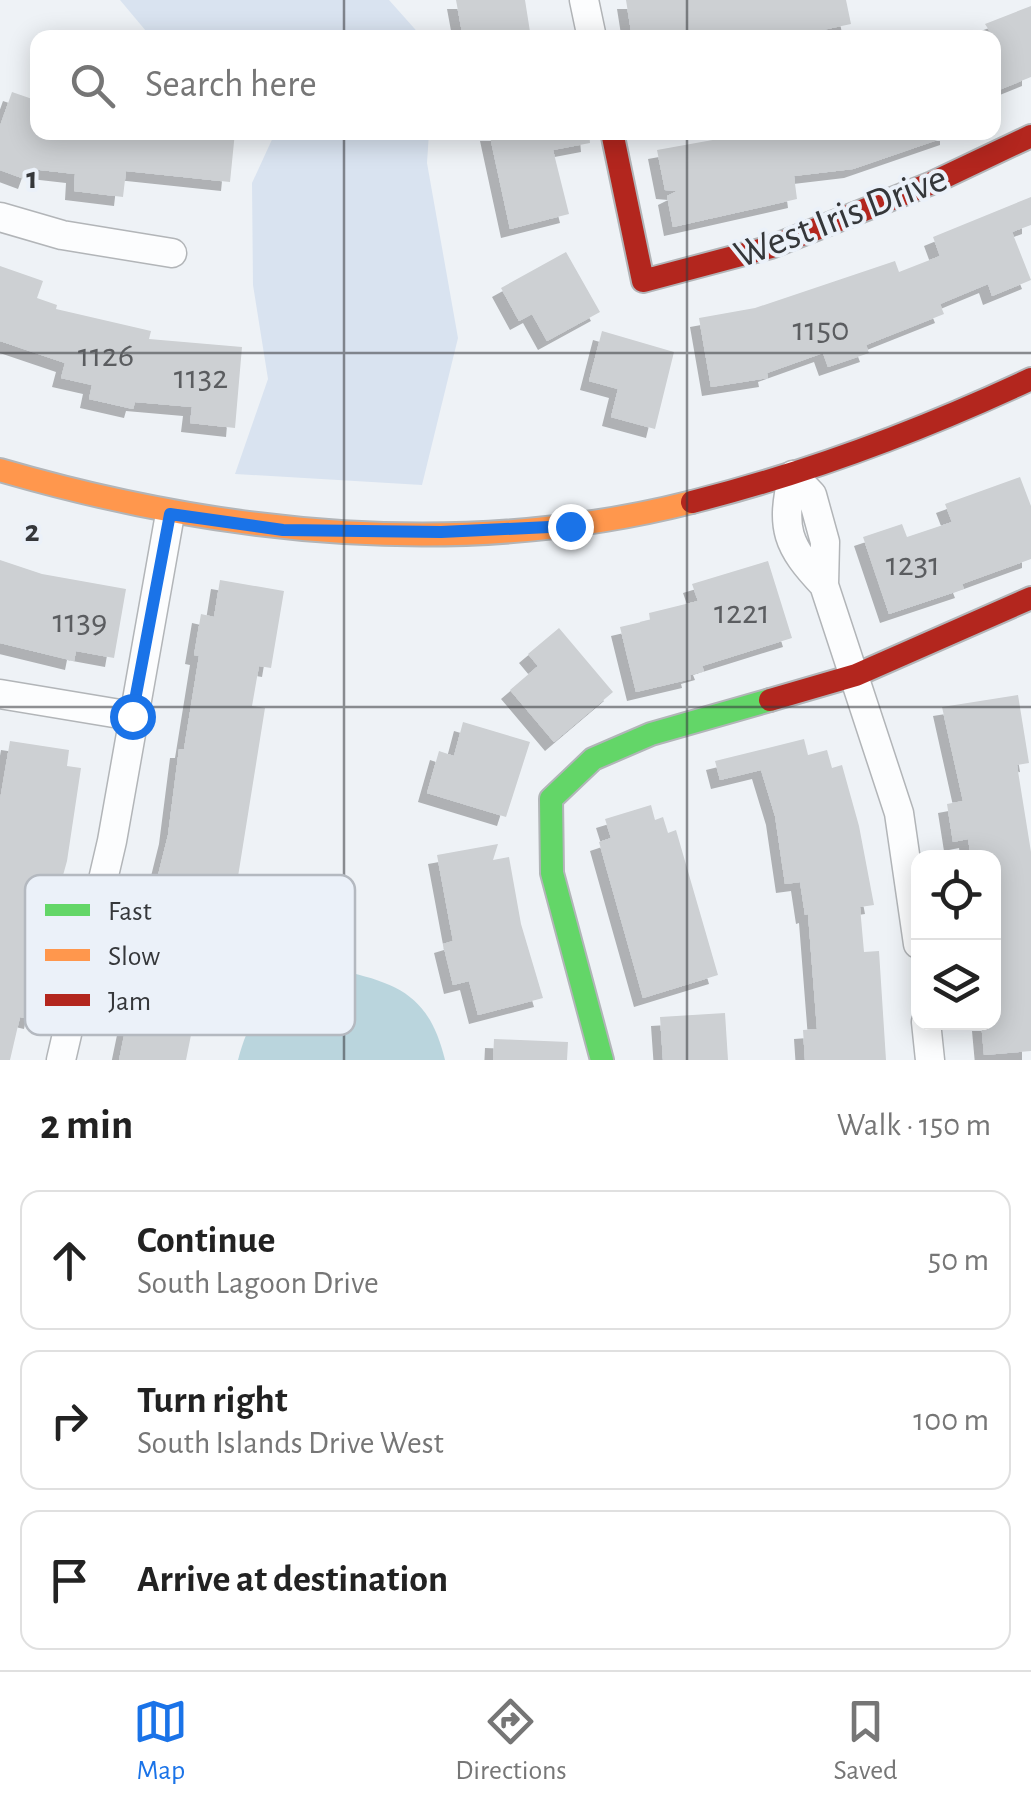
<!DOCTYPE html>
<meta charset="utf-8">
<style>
:root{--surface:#fff;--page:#f2f2f2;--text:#222;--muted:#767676;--line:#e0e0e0;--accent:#1a73e8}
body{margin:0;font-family:"Alegreya Sans",sans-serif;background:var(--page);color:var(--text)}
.controls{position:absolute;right:30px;bottom:30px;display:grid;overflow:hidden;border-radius:20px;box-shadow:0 5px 25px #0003}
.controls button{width:90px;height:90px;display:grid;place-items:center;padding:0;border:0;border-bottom:2px solid var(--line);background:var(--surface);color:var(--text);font:50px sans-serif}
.stop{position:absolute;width:30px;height:30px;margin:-22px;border:8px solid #1a73e8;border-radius:50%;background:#fff}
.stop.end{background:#1a73e8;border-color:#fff;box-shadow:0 2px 10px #0008}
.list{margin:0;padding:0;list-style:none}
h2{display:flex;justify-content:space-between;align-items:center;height:130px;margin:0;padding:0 40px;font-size:42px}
h2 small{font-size:32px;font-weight:400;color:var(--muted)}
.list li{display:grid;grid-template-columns:65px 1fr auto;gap:30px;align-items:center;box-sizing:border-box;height:140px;margin:0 20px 20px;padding:0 20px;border:2px solid var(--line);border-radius:20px}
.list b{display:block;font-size:38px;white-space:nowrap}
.list p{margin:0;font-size:32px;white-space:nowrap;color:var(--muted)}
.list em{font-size:32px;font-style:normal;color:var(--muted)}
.icon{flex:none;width:55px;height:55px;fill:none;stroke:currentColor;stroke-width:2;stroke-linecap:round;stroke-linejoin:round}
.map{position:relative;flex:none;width:1031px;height:1060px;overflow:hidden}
.search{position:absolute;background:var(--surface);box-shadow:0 5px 25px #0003;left:30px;right:30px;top:30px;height:110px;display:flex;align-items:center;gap:25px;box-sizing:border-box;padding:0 35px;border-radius:20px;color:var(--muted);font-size:38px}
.sheet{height:610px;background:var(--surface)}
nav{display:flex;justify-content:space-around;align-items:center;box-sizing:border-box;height:140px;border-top:2px solid var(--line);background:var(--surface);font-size:28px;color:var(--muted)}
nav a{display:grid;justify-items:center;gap:5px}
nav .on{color:var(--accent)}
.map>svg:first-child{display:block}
</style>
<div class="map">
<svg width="1031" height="1060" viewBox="0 0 1031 1060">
<defs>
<filter id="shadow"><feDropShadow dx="-9" dy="9" stdDeviation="0" flood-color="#0004"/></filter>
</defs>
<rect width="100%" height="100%" fill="#eef2f6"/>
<!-- green -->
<path fill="#d9e3f0" d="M120 0H389L422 37H151Z
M275 133H429L427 163 458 338 422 485 235 474 268 379 253 285 252 183Z"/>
<!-- water -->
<path fill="#bad5dd" d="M343 971C401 984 430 998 445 1060H238C254 997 284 982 343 971Z"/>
<!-- building -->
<path fill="#cdd0d3" filter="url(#shadow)" d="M456 0H525L531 38H463Z
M626 0H846L851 24 785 38H632Z
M1031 6V77L994 92V38L985 24Z
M12 92 38 101V132H235L230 182 126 171 123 197 74 191 75 174 31 169 27 180 0 170V126Z
M489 132H589L590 143 553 150 569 214 510 229Z
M757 132H949V136L853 169 794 176 797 199 673 227 667 196 677 191 665 190 657 150Z
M1031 197V225L1012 232 1031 280 992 296 988 284 940 304 944 314 866 345 869 353 828 367 823 353 767 373 768 378 711 387 699 318 755 308 895 261 899 272 940 256 933 237Z
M566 252 600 312 547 341 532 314 519 321 501 288Z
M0 266 43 281 37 298 57 305 56 309 151 331 149 339 242 347 235 428 190 423 192 407 135 402 133 409 89 399 92 385 61 378 65 363 0 341Z
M602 331 674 352 655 429 611 417 618 389 589 381Z
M1020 477 1031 506V559L962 584 964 589 889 614 863 537 902 524 907 537 952 522 945 504Z
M0 560 42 574 126 589 114 658 76 651 74 661 0 643Z
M768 561 792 638 702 666 704 671 690 675 691 679 636 692 620 627 650 620 649 613 698 601 692 584Z
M220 580 284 591 271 668 259 666 252 706 265 708 236 889 223 887 215 934 190 1019 194 1020 186 1060H119L137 973 134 972 168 835 179 749H184L199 656 194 655 201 614 214 617Z
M559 628 613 692 554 742 510 690 538 666 528 654Z
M1018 695 1029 763 1017 765 1031 852V1051L984 1055 981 1022H994V858H971L968 839 953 842 947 804 963 801 942 707Z
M463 722 530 742 506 817 427 793 439 751 454 756Z
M804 739 808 755 827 750 832 768 842 765 859 826 874 905 860 907 864 952 879 951 886 1060H805L803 1030 817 1029 808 914 805 915 800 882 785 884 775 816 761 770 720 780 715 761Z
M10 741 69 750 67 766 81 768 67 861 47 933 42 931 32 976 41 978 33 1020 20 1017 10 1060H0V800Z
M651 805 655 820 663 817 668 833 676 830 718 975 643 998 599 842 611 838 605 819Z
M498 844 493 860 509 857 521 924 543 998 478 1015 469 981 453 985 443 944 453 941 437 855Z
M725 1013 728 1060H663L660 1017Z
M494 1039 568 1042 567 1060H493Z"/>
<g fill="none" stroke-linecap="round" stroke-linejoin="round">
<defs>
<path id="street" d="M584 0 592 38
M0 217 62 235 172 253
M793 475 812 495 825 542 824 585 899 813 918 944
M793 475C780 528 787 546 824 585
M0 694 132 716
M926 1022 930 1060
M61 1060 112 841 170 514"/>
<path id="fast" d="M602 1060 552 873 551 799 593 759 651 734 770 700"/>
<path id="slow" d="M0 470C223 535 464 560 692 502"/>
<path id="jam" d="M612 132 643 281 771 247 932 183 1031 136
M692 502C811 472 920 431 1031 379
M770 700 856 675 1031 598"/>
</defs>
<!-- street casing -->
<use href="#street" stroke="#b2b5b8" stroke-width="31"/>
<!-- fast casing -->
<use href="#fast" stroke="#b2b5b8" stroke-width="26"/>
<!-- slow casing -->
<use href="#slow" stroke="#b2b5b8" stroke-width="26"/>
<!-- jam casing -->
<use href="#jam" stroke="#b2b5b8" stroke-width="26"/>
<!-- street -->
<use href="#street" stroke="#fcfdfe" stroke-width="28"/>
<!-- fast -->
<use href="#fast" stroke="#63d668" stroke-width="22"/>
<!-- slow -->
<use href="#slow" stroke="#ff974d" stroke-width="22"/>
<!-- jam -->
<use href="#jam" stroke="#b3261e" stroke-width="22"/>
</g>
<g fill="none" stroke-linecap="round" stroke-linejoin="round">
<!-- route -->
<path stroke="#1a73e8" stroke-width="12" d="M132 716 170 514 283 530 441 532 570 526"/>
</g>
<!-- grid -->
<path fill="none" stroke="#35373a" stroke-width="2.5" stroke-opacity="0.55" d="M344 0V38M687 0V38M344 132V1060M687 132V1060M0 353H1031M0 707H1031"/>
<g text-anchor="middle" stroke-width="8" stroke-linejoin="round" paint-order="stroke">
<!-- number labels -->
<g font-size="35" fill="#5b5d60">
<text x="821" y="340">1150</text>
<text x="106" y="366">1126</text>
<text x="201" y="388">1132</text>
<text x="913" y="575">1231</text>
<text x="742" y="623">1221</text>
<text x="80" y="632">1139</text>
</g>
<!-- street labels -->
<g font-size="40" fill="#35373a" stroke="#ebf1f9">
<text transform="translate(840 215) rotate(-21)" y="14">West Iris Drive</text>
</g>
</g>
<!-- legend -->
<rect x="25" y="875" width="330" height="160" rx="15" fill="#ebf1f9" stroke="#b4b9c0" stroke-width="2.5"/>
<rect x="45" y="904" width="45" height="12" fill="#63d668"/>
<rect x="45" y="949" width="45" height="12" fill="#ff974d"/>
<rect x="45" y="994" width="45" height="12" fill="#b3261e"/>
<g font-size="28" fill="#35373a">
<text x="108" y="920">Fast</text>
<text x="108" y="965">Slow</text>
<text x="108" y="1010">Jam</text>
</g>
<g font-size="32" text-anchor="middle" font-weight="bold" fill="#35373a" stroke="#ebf1f9" stroke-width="8" stroke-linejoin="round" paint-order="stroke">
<text x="32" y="188">1</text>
<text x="32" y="541">2</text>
</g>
</svg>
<div class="controls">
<button><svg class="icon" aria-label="locate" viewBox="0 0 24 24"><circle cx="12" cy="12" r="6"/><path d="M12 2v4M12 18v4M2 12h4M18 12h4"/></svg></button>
<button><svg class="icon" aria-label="layers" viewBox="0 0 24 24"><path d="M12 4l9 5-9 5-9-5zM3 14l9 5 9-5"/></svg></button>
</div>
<div class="stop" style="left:132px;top:716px"></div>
<div class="stop end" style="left:570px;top:526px"></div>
<div class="search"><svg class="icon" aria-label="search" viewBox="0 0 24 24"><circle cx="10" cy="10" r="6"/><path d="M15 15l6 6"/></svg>Search here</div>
</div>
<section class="sheet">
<h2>2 min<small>Walk · 150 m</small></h2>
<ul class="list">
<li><svg class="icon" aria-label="ahead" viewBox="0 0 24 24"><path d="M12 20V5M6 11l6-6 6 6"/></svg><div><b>Continue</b><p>South Lagoon Drive</p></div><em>50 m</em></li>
<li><svg class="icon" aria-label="right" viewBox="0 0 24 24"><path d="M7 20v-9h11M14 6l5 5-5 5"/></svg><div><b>Turn right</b><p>South Islands Drive West</p></div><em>100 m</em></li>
<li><svg class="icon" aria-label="arrive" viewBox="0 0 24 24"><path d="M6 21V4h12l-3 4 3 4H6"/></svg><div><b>Arrive at destination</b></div></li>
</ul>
</section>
<nav>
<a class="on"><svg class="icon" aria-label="map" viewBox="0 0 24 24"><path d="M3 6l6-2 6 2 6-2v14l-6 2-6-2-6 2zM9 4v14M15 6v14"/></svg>Map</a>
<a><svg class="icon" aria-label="directions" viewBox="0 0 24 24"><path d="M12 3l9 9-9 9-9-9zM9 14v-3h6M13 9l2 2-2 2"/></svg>Directions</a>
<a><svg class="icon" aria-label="saved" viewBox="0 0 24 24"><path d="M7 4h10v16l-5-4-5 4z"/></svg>Saved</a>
</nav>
